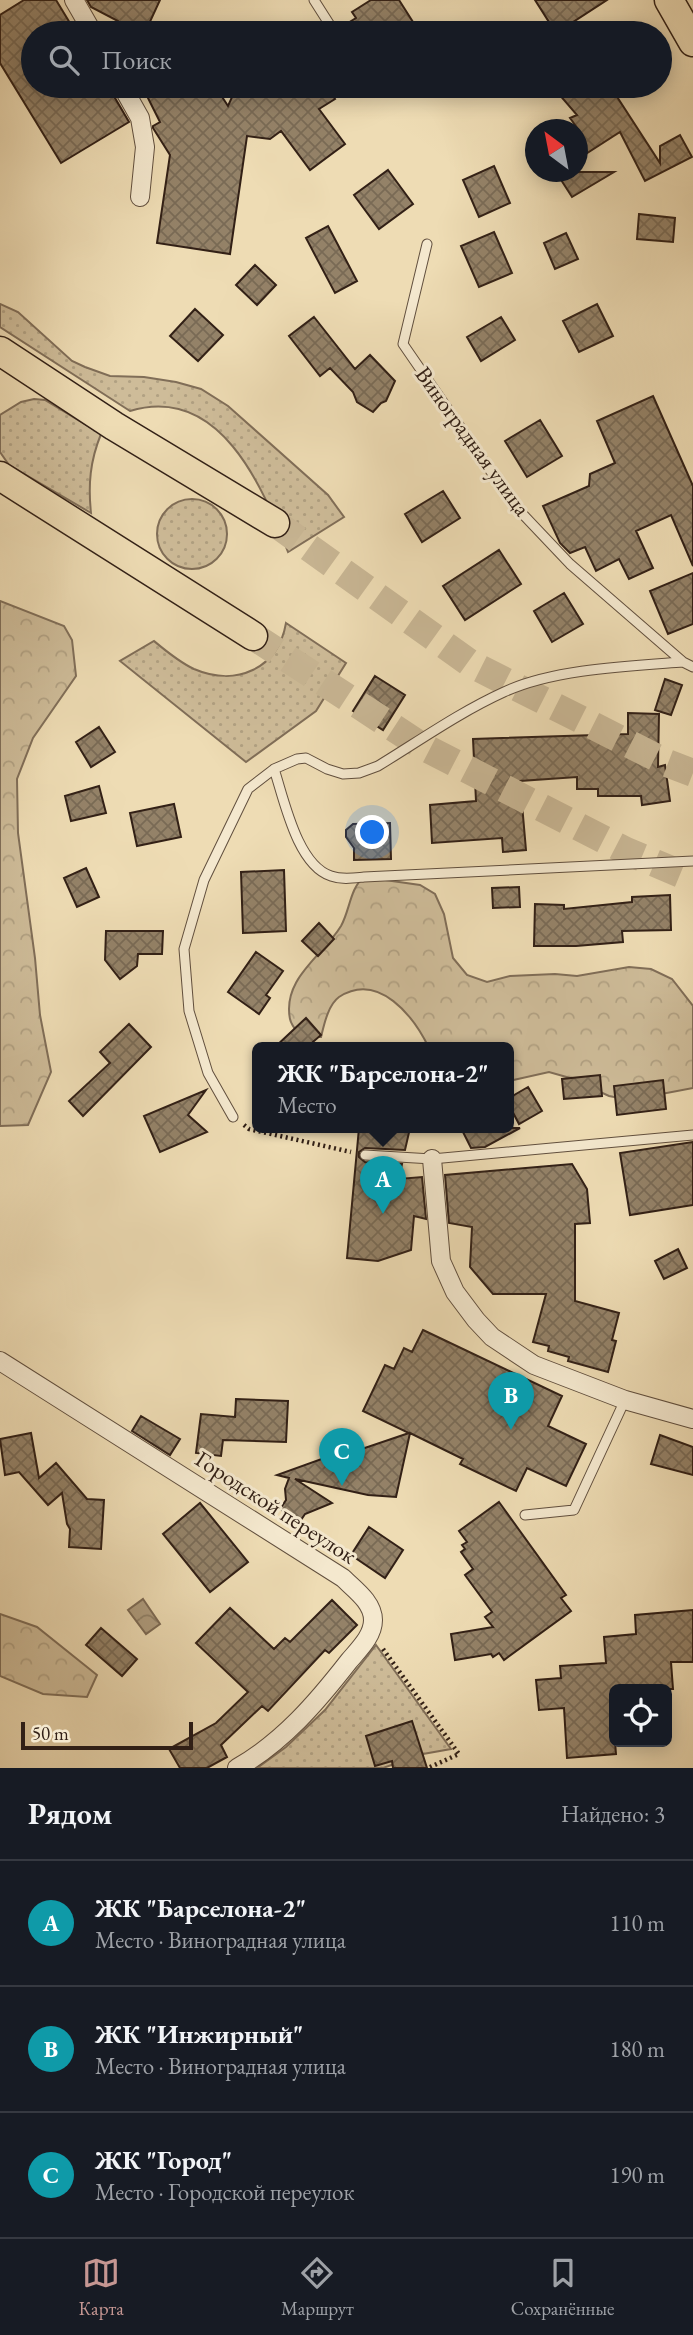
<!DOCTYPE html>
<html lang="ru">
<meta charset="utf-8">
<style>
:root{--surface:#171b24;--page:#20242c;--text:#f1f3f6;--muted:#9ea1a6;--line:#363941;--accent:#c59692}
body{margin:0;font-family:"EB Garamond",serif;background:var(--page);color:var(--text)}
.controls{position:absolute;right:21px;bottom:21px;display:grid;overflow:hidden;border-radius:10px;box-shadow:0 4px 18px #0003}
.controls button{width:63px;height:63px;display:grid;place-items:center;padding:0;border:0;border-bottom:2px solid var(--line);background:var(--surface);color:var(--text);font:35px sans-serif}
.compass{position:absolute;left:525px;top:119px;width:63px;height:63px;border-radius:50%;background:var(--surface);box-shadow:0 4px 18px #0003;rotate:328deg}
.scale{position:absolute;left:21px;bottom:18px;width:172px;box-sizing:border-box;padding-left:7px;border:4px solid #322016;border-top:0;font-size:19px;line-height:24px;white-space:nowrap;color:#322016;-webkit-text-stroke:5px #f4e8ce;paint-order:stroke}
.you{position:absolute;left:373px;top:833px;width:24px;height:24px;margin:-18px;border:5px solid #fff;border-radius:50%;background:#1a73e8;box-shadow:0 0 0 10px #1a73e833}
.badge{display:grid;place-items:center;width:46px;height:46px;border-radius:50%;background:var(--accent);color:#fff;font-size:23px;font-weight:700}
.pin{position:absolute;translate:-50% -58px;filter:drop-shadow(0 2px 4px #0008)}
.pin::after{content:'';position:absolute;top:37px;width:24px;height:21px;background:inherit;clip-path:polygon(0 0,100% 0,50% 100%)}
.popup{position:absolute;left:252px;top:1042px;width:262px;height:91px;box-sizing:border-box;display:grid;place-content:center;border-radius:10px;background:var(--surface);filter:drop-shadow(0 2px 5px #0005);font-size:23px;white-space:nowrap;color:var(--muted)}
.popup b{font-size:26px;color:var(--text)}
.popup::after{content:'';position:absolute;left:50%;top:100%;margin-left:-14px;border:14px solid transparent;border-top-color:var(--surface)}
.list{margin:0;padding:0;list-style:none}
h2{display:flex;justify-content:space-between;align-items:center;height:91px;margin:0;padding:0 28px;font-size:30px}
h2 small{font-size:23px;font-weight:400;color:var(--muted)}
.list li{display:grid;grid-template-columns:46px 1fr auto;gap:21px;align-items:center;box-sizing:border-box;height:126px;padding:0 28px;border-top:2px solid var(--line)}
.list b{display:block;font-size:26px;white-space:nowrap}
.list p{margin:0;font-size:23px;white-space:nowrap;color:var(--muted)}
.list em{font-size:23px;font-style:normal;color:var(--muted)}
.icon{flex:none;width:38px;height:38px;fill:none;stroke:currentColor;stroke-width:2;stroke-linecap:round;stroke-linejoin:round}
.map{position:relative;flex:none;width:693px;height:1768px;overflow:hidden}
.search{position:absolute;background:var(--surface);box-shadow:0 4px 18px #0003;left:21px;right:21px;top:21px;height:77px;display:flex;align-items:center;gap:18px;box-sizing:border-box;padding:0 24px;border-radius:38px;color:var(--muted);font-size:26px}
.sheet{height:469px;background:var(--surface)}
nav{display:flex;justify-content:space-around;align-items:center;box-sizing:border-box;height:98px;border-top:2px solid var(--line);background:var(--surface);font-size:19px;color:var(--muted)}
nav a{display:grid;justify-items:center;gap:4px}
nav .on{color:var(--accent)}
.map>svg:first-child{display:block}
</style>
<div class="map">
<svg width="693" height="1768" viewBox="0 0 693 1768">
<defs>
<pattern id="grass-dots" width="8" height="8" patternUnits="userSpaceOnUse" patternTransform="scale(1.75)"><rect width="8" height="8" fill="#cebc99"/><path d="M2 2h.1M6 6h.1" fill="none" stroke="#b1a183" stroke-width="1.8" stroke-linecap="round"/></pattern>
<pattern id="forest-crowns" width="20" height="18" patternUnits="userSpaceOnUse" patternTransform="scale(1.75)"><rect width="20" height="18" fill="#cebc99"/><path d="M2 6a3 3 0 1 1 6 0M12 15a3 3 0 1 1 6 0" fill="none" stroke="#b1a183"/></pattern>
<pattern id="water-waves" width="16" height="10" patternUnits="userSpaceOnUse" patternTransform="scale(1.75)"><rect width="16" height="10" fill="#ae9c7e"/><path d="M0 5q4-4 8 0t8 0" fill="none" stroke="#8e7f66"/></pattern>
<pattern id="building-cross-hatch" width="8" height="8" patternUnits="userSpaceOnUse" patternTransform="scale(1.75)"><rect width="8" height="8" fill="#948268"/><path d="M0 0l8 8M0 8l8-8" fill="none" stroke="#796a55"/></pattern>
</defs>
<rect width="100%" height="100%" fill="#eedcb4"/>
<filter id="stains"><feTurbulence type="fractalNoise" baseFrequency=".00286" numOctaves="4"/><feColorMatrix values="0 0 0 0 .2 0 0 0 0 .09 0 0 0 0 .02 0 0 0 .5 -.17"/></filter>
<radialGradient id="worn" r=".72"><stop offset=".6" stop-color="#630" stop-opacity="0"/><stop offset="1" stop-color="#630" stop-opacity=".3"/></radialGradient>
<!-- grass -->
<path fill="url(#grass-dots)" stroke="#806e58" stroke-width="2" d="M0 304 18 312 72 361 85 367 110 376 144 377 176 382 201 389 228 406 328 495 344 517 288 552C262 485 219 384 130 411L0 327Z
M34 399 45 400 101 434C90 461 88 485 91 513L9 465 0 452V415L21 402Z
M157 534a35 35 0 1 1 70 0a35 35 0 1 1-70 0Z
M286 623 346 663 316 711 246 762 120 661 154 641C166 651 179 662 194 669 236 687 278 669 286 623Z
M376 1645 451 1749 423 1754 383 1768H257L286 1747 325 1710Z"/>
<!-- forest -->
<path fill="url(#forest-crowns)" stroke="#806e58" stroke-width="2" d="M0 601 64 626 72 640 76 676 33 738 17 779 18 833 35 958 40 1015 51 1072 28 1125 0 1126Z
M364 877 420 885 435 894 444 914 453 958 467 975 487 982 510 976 555 974 577 976 629 967 651 969 672 979 693 1006V1088L630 1100 609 1096 570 1078 549 1072 509 1081V1048H429C414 1017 379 971 339 997 328 1005 324 1025 321 1037H301C297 1032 291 1025 290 1019 282 978 323 956 341 926 350 910 350 888 364 877Z
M0 1614 37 1627 97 1675 87 1697 43 1694 0 1676Z"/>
<!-- water -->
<path fill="url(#water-waves)" stroke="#7c6a54" stroke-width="2" d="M143 1599 160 1624 146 1634 128 1610Z"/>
<!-- building -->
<path fill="url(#building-cross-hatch)" stroke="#322016" stroke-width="2" d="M24 0H56L76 33H33V86H108L129 122 61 163 0 63V15Z
M87 0H160L148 26 134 32 123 28 118 21 91 7Z
M371 0H399L420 33H342L340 28 356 18 352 12Z
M535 0H607L556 33Z
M142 86H215L228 106 237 86H326L335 99 319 109 345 144 310 170 281 131 270 139 247 136 230 254 157 243 170 155 153 128V126L160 122Z
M552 86H610L660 163V146L680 135 692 157 645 181 620 132 578 159V129L570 118 577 115Z
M494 166 510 203 479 217 463 180Z
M388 170 413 204 379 229 354 195Z
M556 172H614L572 197Z
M639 214 675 218 673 242 637 239Z
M328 226 357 281 335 293 306 238Z
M494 232 512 273 479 287 461 246Z
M566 233 578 259 555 269 544 243Z
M255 265 276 285 257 305 236 285Z
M597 304 613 336 579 352 563 321Z
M195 309 223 335 198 361 170 336Z
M314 317 355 369 370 355 395 381 386 401 381 403 373 412 357 402 353 392 330 368 320 376 289 336Z
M501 317 515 340 481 361 467 337Z
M653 396 693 486V566L671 515 636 531 653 568 629 579 619 559 596 571 585 547 570 553 560 543 543 506 589 486 590 474 615 463 597 421Z
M540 420 562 456 527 477 505 441Z
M443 491 460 518 422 542 405 514Z
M499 550 521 584 465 620 443 586Z
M693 573V624L668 634 650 591Z
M564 593 583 624 552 642 534 611Z
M375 676 405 695 383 730 353 711Z
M665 679 682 685 671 715 655 710Z
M628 713 659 714 658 767 665 765 670 801 642 805 641 796H598V789H577V777L520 781 526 850 503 852 502 838 432 843 430 805 476 801 473 739 628 734Z
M99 727 115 752 91 767 76 742Z
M99 786 106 813 71 821 65 796Z
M174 804 181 837 137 846 130 813Z
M390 823 391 859 354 860V848L346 837V830L353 824Z
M86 868 99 897 77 907 64 878Z
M284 870 286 931 243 933 241 872Z
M519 887 520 907 493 908 492 888Z
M670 895 671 930 622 931 623 942 576 946H534L535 904 564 905V909L632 902V897Z
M319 923 334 939 318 956 302 941Z
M106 931H163L162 954H138L137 966 120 979 105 960Z
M256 952 283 971 266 995 270 998 259 1014 228 992Z
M306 1018 321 1035 306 1048H274Z
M129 1024 151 1047 83 1116 69 1101 110 1063 100 1052Z
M600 1075 602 1096 564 1099 562 1079Z
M663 1080 666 1109 617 1115 614 1086Z
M528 1087 542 1111 519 1124 509 1105V1098Z
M206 1090 188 1115 207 1132 160 1152 144 1116Z
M359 1128H410L405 1150 365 1148 359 1152V1157L365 1162 402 1164 399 1179 422 1177 426 1219 414 1216 411 1250 378 1261 347 1258Z
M461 1128H520L485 1147 471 1148Z
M693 1142V1205L630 1215 620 1153Z
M572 1164 587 1189 590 1223 575 1224V1301L619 1313 612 1340 616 1341 608 1372 568 1361 569 1357 548 1351 549 1346 533 1342 546 1294H493L470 1267 472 1227 449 1223 445 1175Z
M678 1249 687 1268 664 1279 655 1261Z
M423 1330 562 1396 548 1426 586 1444 566 1486 527 1468 516 1491 460 1464 463 1459 410 1433 396 1497 368 1495 295 1479 332 1503 305 1514 299 1523 280 1509 286 1500 285 1489 289 1478 277 1475 352 1448 353 1452 409 1433 363 1411 385 1365 394 1369 404 1348 412 1352Z
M236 1399 288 1401 286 1442 223 1440 221 1456 196 1453 201 1414 235 1417Z
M141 1416 180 1439 170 1455 132 1431Z
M31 1433 39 1478 56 1463 87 1499 104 1500 101 1549 69 1547 70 1529 67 1524 62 1493 48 1505 19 1472 5 1475 0 1439Z
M660 1435 693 1447V1475L651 1464Z
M499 1502 566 1595 561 1598 571 1611 504 1660 499 1653 493 1657 491 1654 455 1660 451 1634 493 1627 485 1617 492 1612 465 1575 473 1569 461 1552 465 1549 462 1545 467 1542 459 1531Z
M200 1503 248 1562 210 1592 163 1534Z
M369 1527 403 1550 385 1578 351 1555Z
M332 1600 357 1625 329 1653 325 1650 268 1711 262 1706 221 1745 227 1757 207 1768H180L169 1749 216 1723 248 1692 196 1643 230 1608 274 1649 285 1638 290 1642Z
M693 1610V1662H671L673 1689H614V1705H612L616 1754 567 1758 564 1708 539 1710 536 1680 561 1678 560 1666 606 1663 604 1637 636 1634 635 1615Z
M101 1628 137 1659 122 1676 86 1645Z
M412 1721 427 1768H393L392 1761 375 1766 366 1736Z"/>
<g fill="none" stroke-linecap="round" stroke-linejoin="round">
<!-- primary-tunnel -->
<path stroke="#c8b694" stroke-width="28" stroke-dasharray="28 14" stroke-linecap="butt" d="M275 523 471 664 667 763 693 773
M253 636 420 745 626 851 693 879"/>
<defs>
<path id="service" d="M314 0 335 33
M427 244 403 344 514 505 570 564 683 662 693 667
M274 769C284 799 297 865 331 876 342 880 354 878 364 877L693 861
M233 1117 208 1073 189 1011 184 949 204 880 248 789 274 769 297 759 306 758 327 769 343 774 359 773 378 766C419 741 460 712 504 692 553 669 629 666 683 662
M365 1155 432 1159 693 1135
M525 1515 574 1510 625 1400"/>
<path id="minor" d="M74 0 93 33
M122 86 140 118 145 147 140 197
M432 1159 441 1261 455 1292 476 1320 492 1337 534 1365 625 1400 693 1419
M0 1361 343 1578C354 1589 373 1602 373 1620 373 1636 359 1649 349 1661 317 1702 283 1742 237 1768"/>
<path id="primary" d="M669 0 693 42
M0 351 114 426 275 523
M0 476 253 636"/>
</defs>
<!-- service casing -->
<use href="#service" stroke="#614f3e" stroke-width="11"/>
<!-- minor casing -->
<use href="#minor" stroke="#614f3e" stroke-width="20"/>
<!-- primary casing -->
<use href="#primary" stroke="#322016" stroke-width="31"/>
<!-- path -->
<path stroke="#322016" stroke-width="4.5" stroke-dasharray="2 3.5" stroke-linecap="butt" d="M244 1125 249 1129 351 1152
M383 1649 459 1754 428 1768"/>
<!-- service -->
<use href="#service" stroke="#f4e8ce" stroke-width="9"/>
<!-- minor -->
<use href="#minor" stroke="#f4e8ce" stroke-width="18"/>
<!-- primary -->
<use href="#primary" stroke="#eedcb4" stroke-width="28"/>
</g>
<g text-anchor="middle" stroke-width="6" stroke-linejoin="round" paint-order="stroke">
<!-- street labels -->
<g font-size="23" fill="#322016" stroke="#f4e8ce">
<text transform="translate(473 441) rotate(54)" y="8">Виноградная улица</text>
<text transform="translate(276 1507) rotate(33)" y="8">Городской переулок</text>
</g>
</g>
<rect width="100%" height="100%" filter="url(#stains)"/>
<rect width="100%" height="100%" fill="url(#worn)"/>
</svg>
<div class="controls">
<button><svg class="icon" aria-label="locate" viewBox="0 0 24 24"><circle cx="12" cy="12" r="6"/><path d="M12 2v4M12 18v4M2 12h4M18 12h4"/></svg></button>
</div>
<svg class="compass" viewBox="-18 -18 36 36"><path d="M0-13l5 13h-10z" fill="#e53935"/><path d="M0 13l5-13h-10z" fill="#9ea1a6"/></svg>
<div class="scale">50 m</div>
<div class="you"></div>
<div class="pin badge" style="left:383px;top:1214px;background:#0f9aa8">A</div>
<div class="popup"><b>ЖК &quot;Барселона-2&quot;</b>Место</div>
<div class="pin badge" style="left:511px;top:1430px;background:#0f9aa8">B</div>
<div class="pin badge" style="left:342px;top:1486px;background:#0f9aa8">C</div>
<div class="search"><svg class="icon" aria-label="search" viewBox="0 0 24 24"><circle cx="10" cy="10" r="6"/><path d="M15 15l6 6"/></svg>Поиск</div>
</div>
<section class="sheet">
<h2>Рядом<small>Найдено: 3</small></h2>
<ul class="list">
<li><span class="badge" style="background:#0f9aa8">A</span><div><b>ЖК &quot;Барселона-2&quot;</b><p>Место · Виноградная улица</p></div><em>110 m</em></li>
<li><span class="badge" style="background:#0f9aa8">B</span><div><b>ЖК &quot;Инжирный&quot;</b><p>Место · Виноградная улица</p></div><em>180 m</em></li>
<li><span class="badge" style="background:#0f9aa8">C</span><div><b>ЖК &quot;Город&quot;</b><p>Место · Городской переулок</p></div><em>190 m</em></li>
</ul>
</section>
<nav>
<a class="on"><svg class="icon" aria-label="map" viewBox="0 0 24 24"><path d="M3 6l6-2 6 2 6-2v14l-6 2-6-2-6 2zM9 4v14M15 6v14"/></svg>Карта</a>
<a><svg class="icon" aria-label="directions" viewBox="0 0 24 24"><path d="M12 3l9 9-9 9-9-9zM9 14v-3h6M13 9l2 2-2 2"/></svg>Маршрут</a>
<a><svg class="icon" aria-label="saved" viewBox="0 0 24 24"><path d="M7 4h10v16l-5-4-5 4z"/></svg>Сохранённые</a>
</nav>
